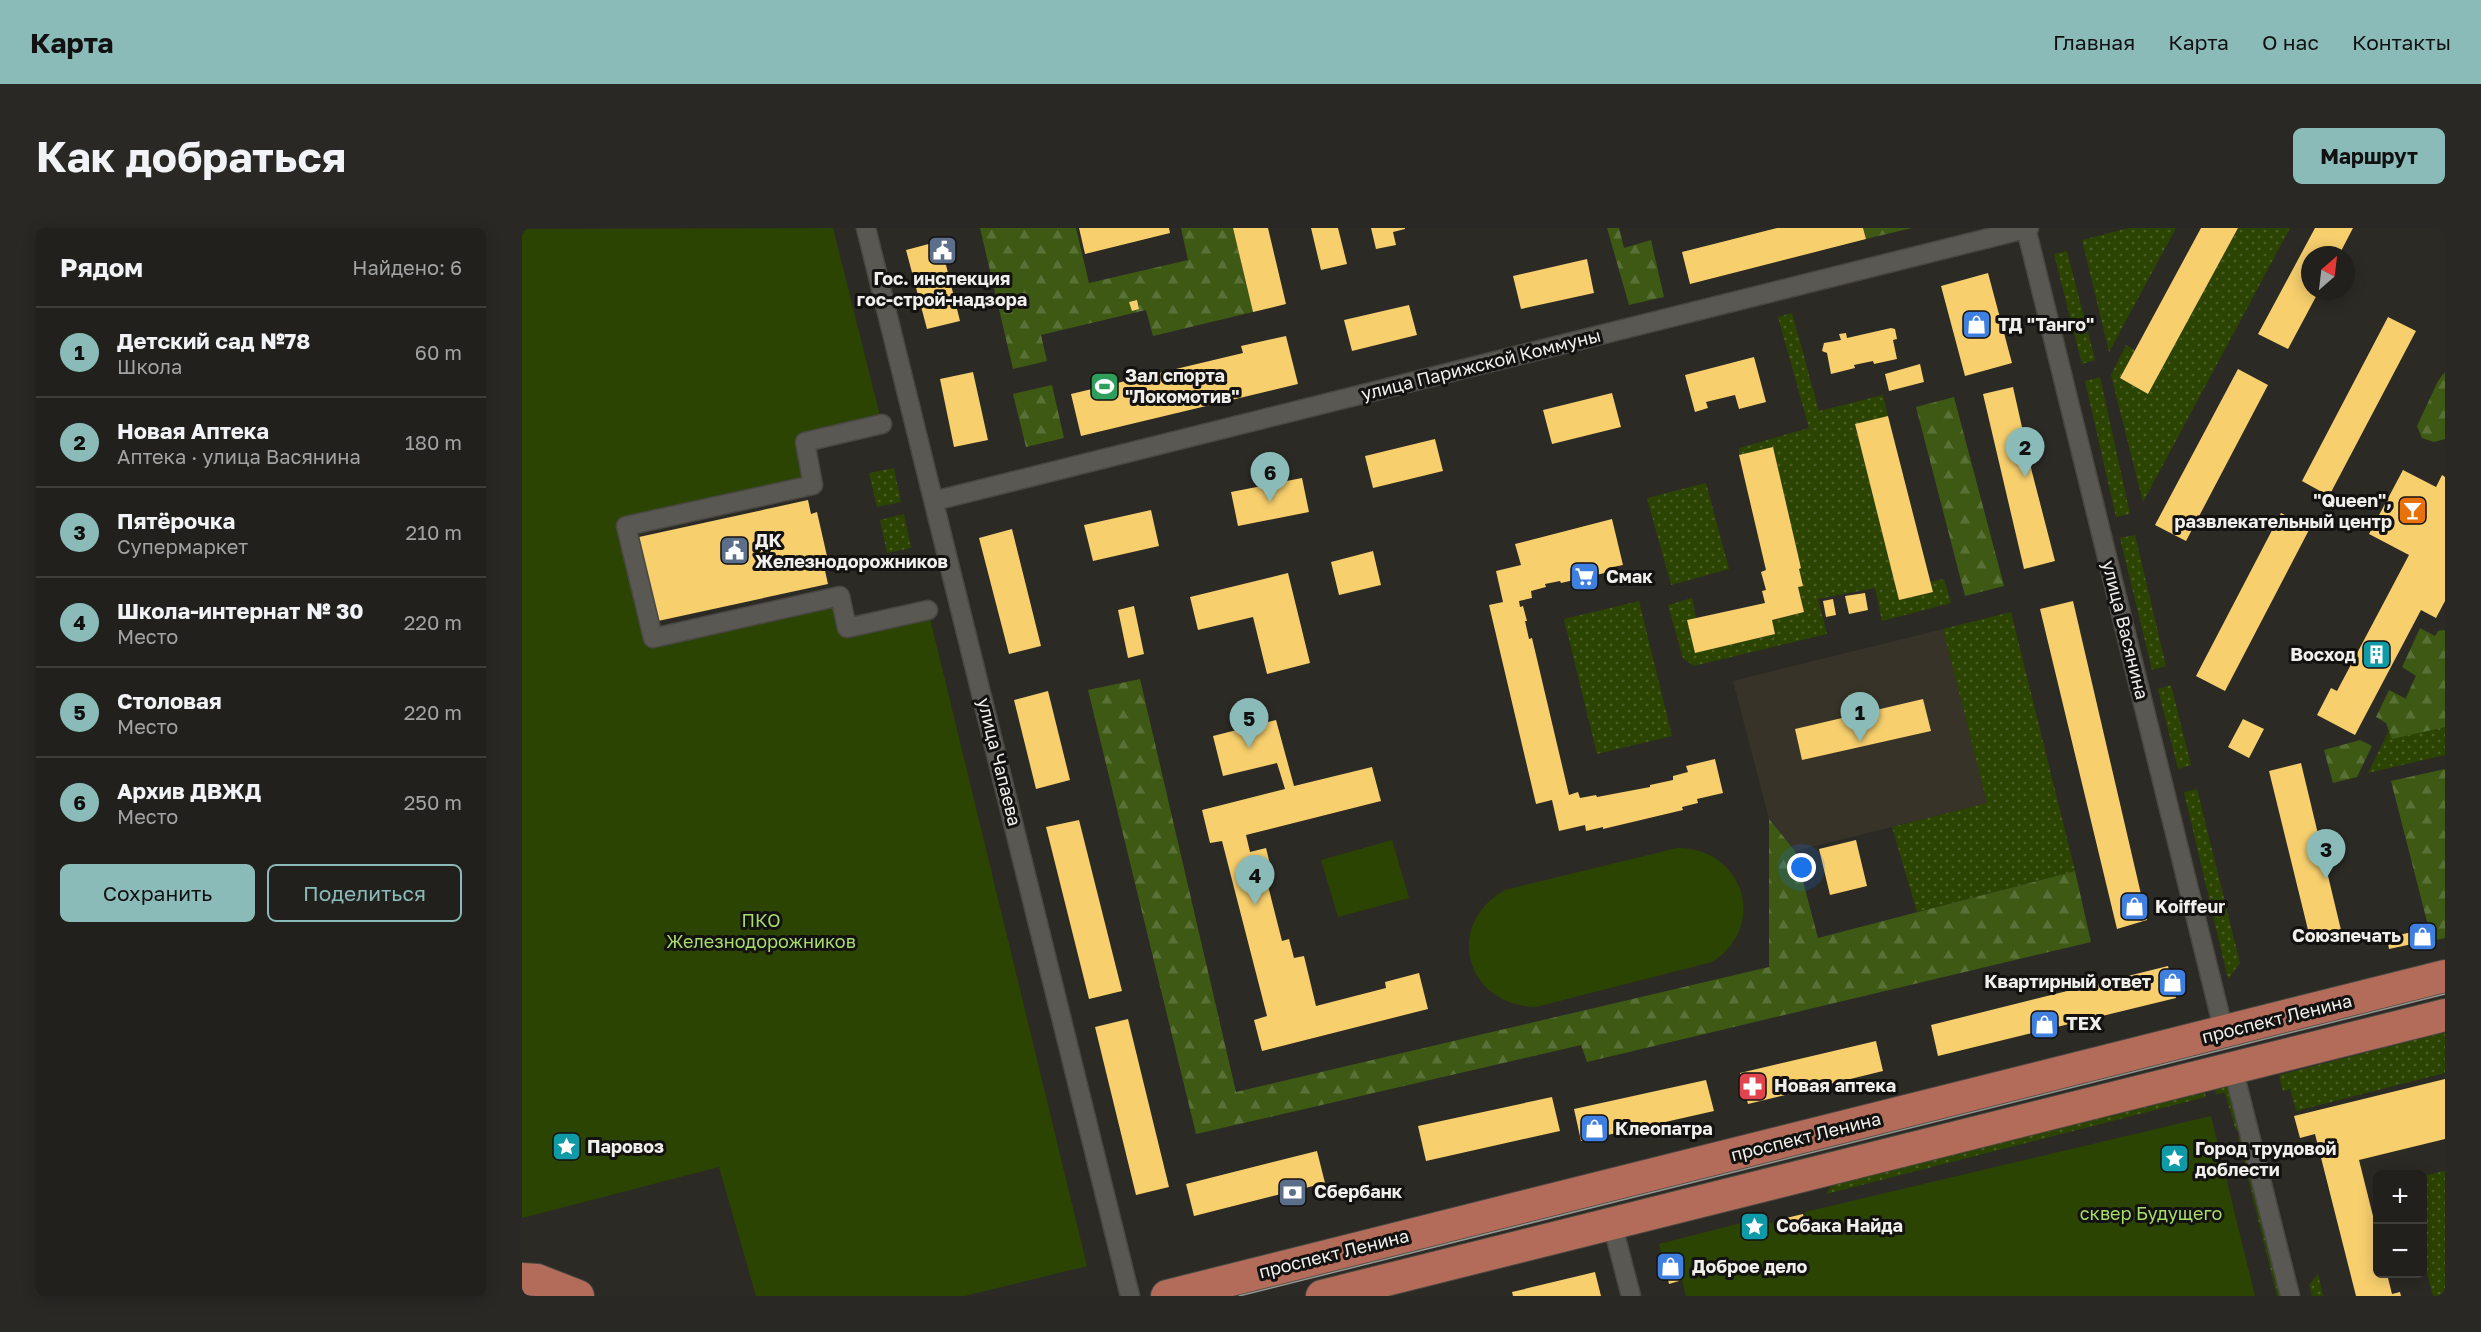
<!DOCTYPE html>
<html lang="ru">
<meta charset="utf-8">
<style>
:root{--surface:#21201c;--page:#292825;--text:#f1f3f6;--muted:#a2a3a3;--line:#3e3e3b;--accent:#8bbbb9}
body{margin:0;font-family:"Golos Text",sans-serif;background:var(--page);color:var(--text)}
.controls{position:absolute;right:18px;bottom:18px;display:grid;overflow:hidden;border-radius:9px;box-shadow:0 3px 15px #0003}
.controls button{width:54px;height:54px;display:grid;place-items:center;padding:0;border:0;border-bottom:2px solid var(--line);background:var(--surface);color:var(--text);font:30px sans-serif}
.compass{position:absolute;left:1779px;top:18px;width:54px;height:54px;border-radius:50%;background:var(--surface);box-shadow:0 3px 15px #0003;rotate:28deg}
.you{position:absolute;left:1280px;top:640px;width:21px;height:21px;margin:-15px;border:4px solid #fff;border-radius:50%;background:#1a73e8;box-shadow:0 0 0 9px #1a73e833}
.badge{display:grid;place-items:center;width:39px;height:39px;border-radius:50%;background:var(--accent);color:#111;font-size:20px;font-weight:700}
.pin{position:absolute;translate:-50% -50px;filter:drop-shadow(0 2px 3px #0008)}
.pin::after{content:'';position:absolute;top:32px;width:21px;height:18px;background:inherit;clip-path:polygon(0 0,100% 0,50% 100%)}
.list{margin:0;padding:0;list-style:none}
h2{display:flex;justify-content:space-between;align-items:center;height:78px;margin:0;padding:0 24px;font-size:26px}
h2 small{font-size:20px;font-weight:400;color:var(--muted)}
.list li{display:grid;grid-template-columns:39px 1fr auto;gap:18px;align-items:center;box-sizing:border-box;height:90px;padding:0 24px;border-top:2px solid var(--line)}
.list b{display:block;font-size:22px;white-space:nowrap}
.list p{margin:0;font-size:20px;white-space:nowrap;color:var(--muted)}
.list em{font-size:20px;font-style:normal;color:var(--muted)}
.actions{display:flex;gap:12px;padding:18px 24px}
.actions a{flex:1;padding:14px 0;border:2px solid var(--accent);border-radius:9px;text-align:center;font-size:21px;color:var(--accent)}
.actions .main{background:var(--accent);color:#111}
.map{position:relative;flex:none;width:1923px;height:1068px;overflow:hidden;border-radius:9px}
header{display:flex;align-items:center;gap:36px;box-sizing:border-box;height:84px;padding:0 30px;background:var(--accent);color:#111}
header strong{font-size:28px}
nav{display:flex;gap:33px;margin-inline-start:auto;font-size:21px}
.intro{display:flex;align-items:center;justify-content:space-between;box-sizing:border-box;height:144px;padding:0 36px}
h1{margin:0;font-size:42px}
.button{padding:15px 27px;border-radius:9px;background:var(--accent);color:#111;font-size:21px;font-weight:700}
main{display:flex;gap:36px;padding:0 36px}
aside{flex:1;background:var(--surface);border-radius:9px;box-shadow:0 3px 15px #0003}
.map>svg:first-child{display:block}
</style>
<header>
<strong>Карта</strong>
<nav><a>Главная</a><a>Карта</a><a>О нас</a><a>Контакты</a></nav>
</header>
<div class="intro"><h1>Как добраться</h1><a class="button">Маршрут</a></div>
<main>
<aside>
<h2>Рядом<small>Найдено: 6</small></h2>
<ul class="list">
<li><span class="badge">1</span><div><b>Детский сад №78</b><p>Школа</p></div><em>60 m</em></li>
<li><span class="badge">2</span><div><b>Новая Аптека</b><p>Аптека · улица Васянина</p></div><em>180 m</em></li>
<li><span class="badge">3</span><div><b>Пятёрочка</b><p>Супермаркет</p></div><em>210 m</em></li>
<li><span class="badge">4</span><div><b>Школа-интернат № 30</b><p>Место</p></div><em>220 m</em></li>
<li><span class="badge">5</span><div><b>Столовая</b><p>Место</p></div><em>220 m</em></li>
<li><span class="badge">6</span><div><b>Архив ДВЖД</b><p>Место</p></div><em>250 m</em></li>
</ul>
<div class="actions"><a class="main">Сохранить</a><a>Поделиться</a></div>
</aside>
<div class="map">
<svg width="1923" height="1068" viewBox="0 0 1923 1068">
<defs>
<pattern id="grass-dots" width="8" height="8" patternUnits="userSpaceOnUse" patternTransform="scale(1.5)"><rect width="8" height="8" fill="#2c4402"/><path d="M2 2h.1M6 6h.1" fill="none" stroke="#4b5f27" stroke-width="1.8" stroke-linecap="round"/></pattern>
<pattern id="forest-firs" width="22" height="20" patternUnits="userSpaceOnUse" patternTransform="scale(1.5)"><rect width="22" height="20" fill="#3d5914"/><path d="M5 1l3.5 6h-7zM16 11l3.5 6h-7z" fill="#597136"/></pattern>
</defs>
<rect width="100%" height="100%" fill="#2c2a25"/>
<!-- built -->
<path fill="#373328" d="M1421 401 1466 575 1273 623 1247 591 1211 453Z"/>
<!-- grass -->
<path fill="url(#grass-dots)" d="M1607 0H1654L1587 124 1560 12Z
M1716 0H1768L1621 274 1589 147 1604 117 1613 122 1598 150 1626 165Z
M1545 23 1573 132 1560 136 1532 26Z
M1270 85 1297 183 1361 167 1366 188 1333 197 1377 372 1410 364 1408 354 1422 351 1429 375 1360 393 1353 360 1296 371 1305 406 1172 438 1161 430 1146 377 1170 370 1174 390 1165 393 1173 425 1253 406 1250 392 1282 384 1276 359 1277 341 1279 340 1251 219 1217 227V220L1287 200 1256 89Z
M1578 149 1608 286 1594 289 1563 153Z
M372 240 379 274 355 279 347 245Z
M1184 255 1207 341 1149 357 1125 270Z
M382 286 389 320 365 325 358 292Z
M1613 307 1644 438 1630 442 1598 310Z
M1117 373 1150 508 1075 526 1042 391Z
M1489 384 1553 643 1395 684 1370 599 1465 575 1421 401Z
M1923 402V527L1846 545 1916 403Z
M1649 457 1669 537 1656 541 1636 461Z
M1675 561 1718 735 1706 751 1662 564Z
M1923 804V845L1774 883 1768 861 1761 863 1757 847Z
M1706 856 1721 901 1714 903 1703 865 1694 866 1691 858Z
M1681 859 1684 869 1304 966 1313 953Z
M1724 907 1764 1068H1755L1716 910Z
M1923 943V1068H1911L1904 1041 1901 1040 1900 948Z
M1796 1046 1801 1068H1790L1787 1057Z"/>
<!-- forest -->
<path fill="url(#forest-firs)" d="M458 0H554L567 55 666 32 659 0H711L731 84 631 108 624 82 519 107 525 133 491 141Z
M1085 0H1097L1102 20 1129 12 1142 69 1107 77Z
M1341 0H1390L1344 11Z
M1923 144V211L1912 214 1900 210 1895 198 1916 153Z
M530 157 542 210 504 219 491 166Z
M1432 169 1482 358 1443 368 1394 179Z
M1898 400 1913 408 1916 403 1923 402V499L1870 511 1864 495 1854 489 1867 462 1884 471 1894 448 1880 439Z
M618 451 714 864 1247 739V591L1273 623 1296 710 1553 643 1569 714 1065 834 1059 817 674 906 566 462Z
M1838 512 1850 518 1835 549 1811 555 1802 522Z
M1923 541V710L1910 713 1869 553Z"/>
<!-- park -->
<path fill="#2c4402" d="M311 0 360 196 284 214 291 257 105 298 131 410 318 368 326 400 406 382 565 1038 443 1068H234L197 939 0 990V1Z
M870 612 887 670 816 689 799 632Z
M1155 620C1221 619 1247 698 1190 734L1014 779C944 778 921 697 983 662Z
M1689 888 1733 1068H1164L1155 1031 1141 1033 1137 1016 1223 994 1248 995 1262 992 1266 1006 1287 1001 1283 984Z"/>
<!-- building -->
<path fill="#f7cf6d" d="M557 0H647L648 5 563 26Z
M711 0H746L764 76 731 84Z
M789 0H816L825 36 799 42Z
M849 0H883V1L871 4 874 17 854 21Z
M1255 0H1341L1344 11 1168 56 1160 24Z
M1679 0H1716L1626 166 1598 150Z
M1793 0H1831L1817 27H1788V63H1797L1766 121 1736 106Z
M418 13 438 93 405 101 384 22Z
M1065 31 1072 65 999 81 991 48Z
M1466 45 1490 135 1443 148 1419 58Z
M615 72 617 81 610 83 607 74Z
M887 77 895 107 830 123 822 92Z
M1866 89 1894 103 1807 268 1780 253Z
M1369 100 1373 101 1375 111 1371 112 1375 131 1352 136 1351 133 1332 137 1333 140 1309 146 1305 125 1300 123 1302 115 1319 112 1317 106 1324 105 1325 110Z
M764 108 776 156 559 208 549 166 721 125 719 118Z
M1232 129 1244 174 1217 181 1213 167 1184 174 1186 180 1173 184 1163 147Z
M1398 136 1402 154 1367 163 1363 146Z
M1716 141 1746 157 1664 313 1633 297Z
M451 144 466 212 432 219 418 151Z
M1491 159 1510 244 1533 333 1502 341 1461 166Z
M1090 165 1099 199 1030 216 1021 182Z
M1366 188 1411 364 1377 372 1333 196Z
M913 211 921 243 851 260 843 228Z
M1251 219 1279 340 1277 341 1281 358 1276 359 1282 384 1250 392 1253 406 1173 425 1165 392 1243 375 1240 363 1244 362 1239 344 1244 342 1217 227Z
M1881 242 1914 259 1920 247 1923 249V373L1914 390 1899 382 1833 507 1795 487 1809 460 1815 463 1887 327 1847 306Z
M780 250 787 284 716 298 709 264Z
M286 272 289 286 295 284 307 337 302 338 306 356 136 393 117 309Z
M629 282 637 318 571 333 562 297Z
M1759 285 1788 300 1703 463 1674 448Z
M1090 291 1101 337 1086 340 1087 344 1039 355 1038 353 1023 356 1024 359 1009 363 1010 370 997 373 998 379 1001 378 1005 393H1003L1007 411 1010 410 1047 567 1056 564 1058 570 1074 567 1075 569 1128 559V557L1151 552V548L1166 544 1164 538 1193 531 1201 565 1175 571 1176 575 1160 579 1161 582 1081 601V599L1064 603 1063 597 1037 603 1030 572 1014 576 967 377 981 374 974 343 999 337 993 316Z
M490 301 519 418 487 426 457 310Z
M851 323 859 357 817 367 809 334Z
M766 345 788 435 745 446 731 389 676 402 668 369Z
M1343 365 1346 382 1327 386 1323 368Z
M1311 371 1314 387 1304 389 1301 373Z
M1551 373 1625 692 1595 701 1518 381Z
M612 378 622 426 606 430 596 382Z
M526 463 548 552 514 561 492 472Z
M1401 471 1409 503 1280 532 1273 501Z
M1721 491 1742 501 1727 530 1706 519Z
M754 492 772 558 850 539 859 573 724 607 728 624 744 620 749 640 742 642 760 713 767 711 772 730 782 728 794 778 864 760 863 754 897 745 906 781 740 823 732 792 745 788 700 613 688 615 680 582 763 561 755 535 701 548 691 508Z
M1779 535 1819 702 1788 710 1747 543Z
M557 592 600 763 567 771 524 599Z
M1334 612 1345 658 1308 667 1297 621Z
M1906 700 1909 712 1867 721 1865 710Z
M1646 738 1654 770 1416 828 1409 797Z
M606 791 647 959 614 967 573 799Z
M1354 813 1361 843 1226 876 1218 845Z
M1923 851V911L1837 932 1856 1008V1046H1865L1870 1066 1878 1064 1879 1068H1834L1793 906 1778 910 1772 888Z
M1184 852 1192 883 1059 913 1052 881Z
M1030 869 1038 903 904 933 896 898Z
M795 923 803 955 672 988 664 956Z
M1281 986 1284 999 1268 1003 1264 990Z
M1153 1033 1155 1043 1144 1046 1142 1036Z
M1073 1044 1079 1068H991L990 1064Z
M1155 1045 1157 1053 1147 1056 1145 1047Z"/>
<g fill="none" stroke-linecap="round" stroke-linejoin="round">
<defs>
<path id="street" d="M344 0 608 1068
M1504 0 1702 804
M360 196 283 214 291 257 104 298 131 410 318 368 325 400 406 382
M412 273 1507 0
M1711 840 1768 1068
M1090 995 1109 1068"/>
<path id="highway" d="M0 1051 15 1052 56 1068
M645 1068 1923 748
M800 1068 1923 787"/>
</defs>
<!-- street casing -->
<use href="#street" stroke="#494743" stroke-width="21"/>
<!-- highway casing -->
<use href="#highway" stroke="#494743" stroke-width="34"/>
<!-- street -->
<use href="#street" stroke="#5a5853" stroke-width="18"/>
<!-- highway -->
<use href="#highway" stroke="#b46c5a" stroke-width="32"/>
<!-- tram -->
<path stroke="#999893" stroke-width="1.5" d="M717 1068 1923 766"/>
</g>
<!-- icons -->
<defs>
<symbol id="civic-square" viewBox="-11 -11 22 22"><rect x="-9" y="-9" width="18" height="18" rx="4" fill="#5c6f8a" stroke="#131210"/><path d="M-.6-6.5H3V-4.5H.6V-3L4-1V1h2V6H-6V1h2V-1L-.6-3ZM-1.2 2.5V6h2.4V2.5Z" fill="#fff"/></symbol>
<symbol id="shop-square" viewBox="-11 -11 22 22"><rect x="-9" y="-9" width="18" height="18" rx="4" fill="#3f7fe0" stroke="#131210"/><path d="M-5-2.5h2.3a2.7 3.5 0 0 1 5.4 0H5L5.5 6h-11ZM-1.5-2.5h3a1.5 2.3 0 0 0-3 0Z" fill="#fff"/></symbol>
<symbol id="stadium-square" viewBox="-11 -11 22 22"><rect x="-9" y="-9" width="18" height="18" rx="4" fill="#2e9e5b" stroke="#131210"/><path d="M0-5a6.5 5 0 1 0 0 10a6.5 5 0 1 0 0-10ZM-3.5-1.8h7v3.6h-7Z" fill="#fff"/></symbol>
<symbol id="bar-square" viewBox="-11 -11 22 22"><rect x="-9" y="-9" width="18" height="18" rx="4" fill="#e8710a" stroke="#131210"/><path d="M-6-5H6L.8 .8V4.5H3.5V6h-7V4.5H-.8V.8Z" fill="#fff"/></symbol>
<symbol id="supermarket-square" viewBox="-11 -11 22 22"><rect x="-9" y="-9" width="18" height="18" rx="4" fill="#3f7fe0" stroke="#131210"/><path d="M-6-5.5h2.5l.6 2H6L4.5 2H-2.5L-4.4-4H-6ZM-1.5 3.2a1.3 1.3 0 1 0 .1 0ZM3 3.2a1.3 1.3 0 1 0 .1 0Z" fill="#fff"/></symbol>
<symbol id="building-square" viewBox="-11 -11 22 22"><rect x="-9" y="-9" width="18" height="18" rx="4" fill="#0f9aa8" stroke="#131210"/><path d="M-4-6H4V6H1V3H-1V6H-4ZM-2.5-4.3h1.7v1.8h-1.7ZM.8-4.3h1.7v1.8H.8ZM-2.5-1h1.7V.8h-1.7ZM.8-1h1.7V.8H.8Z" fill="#fff"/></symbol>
<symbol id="pharmacy-square" viewBox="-11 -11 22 22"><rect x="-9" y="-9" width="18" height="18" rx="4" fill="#e0444e" stroke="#131210"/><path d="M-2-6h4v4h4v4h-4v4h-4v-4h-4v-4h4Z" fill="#fff"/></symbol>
<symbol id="sight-square" viewBox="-11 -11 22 22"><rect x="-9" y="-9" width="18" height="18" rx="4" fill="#0f9aa8" stroke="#131210"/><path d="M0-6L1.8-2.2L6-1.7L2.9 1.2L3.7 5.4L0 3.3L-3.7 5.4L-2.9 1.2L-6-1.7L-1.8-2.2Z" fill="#fff"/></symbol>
<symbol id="bank-square" viewBox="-11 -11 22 22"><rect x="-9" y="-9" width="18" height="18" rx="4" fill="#5c6f8a" stroke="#131210"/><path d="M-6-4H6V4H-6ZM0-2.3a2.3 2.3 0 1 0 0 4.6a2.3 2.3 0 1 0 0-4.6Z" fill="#fff"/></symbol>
</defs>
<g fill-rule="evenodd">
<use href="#civic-square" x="404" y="6" width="33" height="33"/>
<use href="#shop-square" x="1438" y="80" width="33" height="33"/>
<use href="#stadium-square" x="566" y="142" width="33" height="33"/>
<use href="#bar-square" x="1874" y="266" width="33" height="33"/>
<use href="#civic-square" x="196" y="306" width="33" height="33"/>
<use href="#supermarket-square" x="1046" y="332" width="33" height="33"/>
<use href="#building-square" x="1838" y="410" width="33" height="33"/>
<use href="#shop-square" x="1596" y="662" width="33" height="33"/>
<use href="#shop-square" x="1884" y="692" width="33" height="33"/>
<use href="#shop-square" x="1634" y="738" width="33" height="33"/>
<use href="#shop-square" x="1506" y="780" width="33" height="33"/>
<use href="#pharmacy-square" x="1214" y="842" width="33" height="33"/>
<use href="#shop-square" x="1056" y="884" width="33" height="33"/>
<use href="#sight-square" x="28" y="902" width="33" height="33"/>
<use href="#sight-square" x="1636" y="914" width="33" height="33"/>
<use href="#bank-square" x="754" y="948" width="33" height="33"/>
<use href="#sight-square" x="1216" y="982" width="33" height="33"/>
<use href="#shop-square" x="1132" y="1022" width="33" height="33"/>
</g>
<g text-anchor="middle" stroke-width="6" stroke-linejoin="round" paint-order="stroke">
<!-- poi labels -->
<g font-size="18" font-weight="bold" fill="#f0efeb" stroke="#131210" text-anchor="start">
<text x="420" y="57" text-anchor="middle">Гос. инспекция<tspan x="420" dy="21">гос-строй-надзора</tspan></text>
<text x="1476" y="103">ТД "Танго"</text>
<text x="603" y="154">Зал спорта<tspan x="603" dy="21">"Локомотив"</tspan></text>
<text x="1870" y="279" text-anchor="end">"Queen",<tspan x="1870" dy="21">развлекательный центр</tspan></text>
<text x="233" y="319">ДК<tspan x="233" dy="21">Железнодорожников</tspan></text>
<text x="1084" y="355">Смак</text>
<text x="1834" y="433" text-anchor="end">Восход</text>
<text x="1633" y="685">Koiffeur</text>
<text x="1879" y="714" text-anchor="end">Союзпечать</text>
<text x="1629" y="760" text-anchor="end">Квартирный ответ</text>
<text x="1544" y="802">TEX</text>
<text x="1252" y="864">Новая аптека</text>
<text x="1093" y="907">Клеопатра</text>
<text x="65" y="925">Паровоз</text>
<text x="1673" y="927">Город трудовой<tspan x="1673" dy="21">доблести</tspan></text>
<text x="792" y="970">Сбербанк</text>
<text x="1254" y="1004">Собака Найда</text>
<text x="1170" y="1045">Доброе дело</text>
</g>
<!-- street labels -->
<g font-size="18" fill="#f0efeb" stroke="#131210">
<text transform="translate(959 137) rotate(-14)" y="6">улица Парижской Коммуны</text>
<text transform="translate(1603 402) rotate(76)" y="6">улица Васянина</text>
<text transform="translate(477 534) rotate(76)" y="6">улица Чапаева</text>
<text transform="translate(1755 791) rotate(-14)" y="6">проспект Ленина</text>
<text transform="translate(1284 909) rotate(-14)" y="6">проспект Ленина</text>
<text transform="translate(812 1026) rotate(-14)" y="6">проспект Ленина</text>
</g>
<!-- park labels -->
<g font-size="18" fill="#a9dd6a" stroke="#131210">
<text x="239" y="699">ПКО<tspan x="239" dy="21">Железнодорожников</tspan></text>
<text x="1629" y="992">сквер Будущего</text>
</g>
</g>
</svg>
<div class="controls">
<button>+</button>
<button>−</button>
</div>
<svg class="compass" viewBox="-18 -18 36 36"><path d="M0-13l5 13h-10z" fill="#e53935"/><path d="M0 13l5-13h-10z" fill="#a2a3a3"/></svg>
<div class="you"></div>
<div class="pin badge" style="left:1338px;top:514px">1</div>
<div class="pin badge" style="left:1503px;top:249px">2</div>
<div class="pin badge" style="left:1804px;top:651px">3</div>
<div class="pin badge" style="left:733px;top:677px">4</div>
<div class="pin badge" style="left:727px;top:520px">5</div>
<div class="pin badge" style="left:748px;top:274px">6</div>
</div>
</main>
